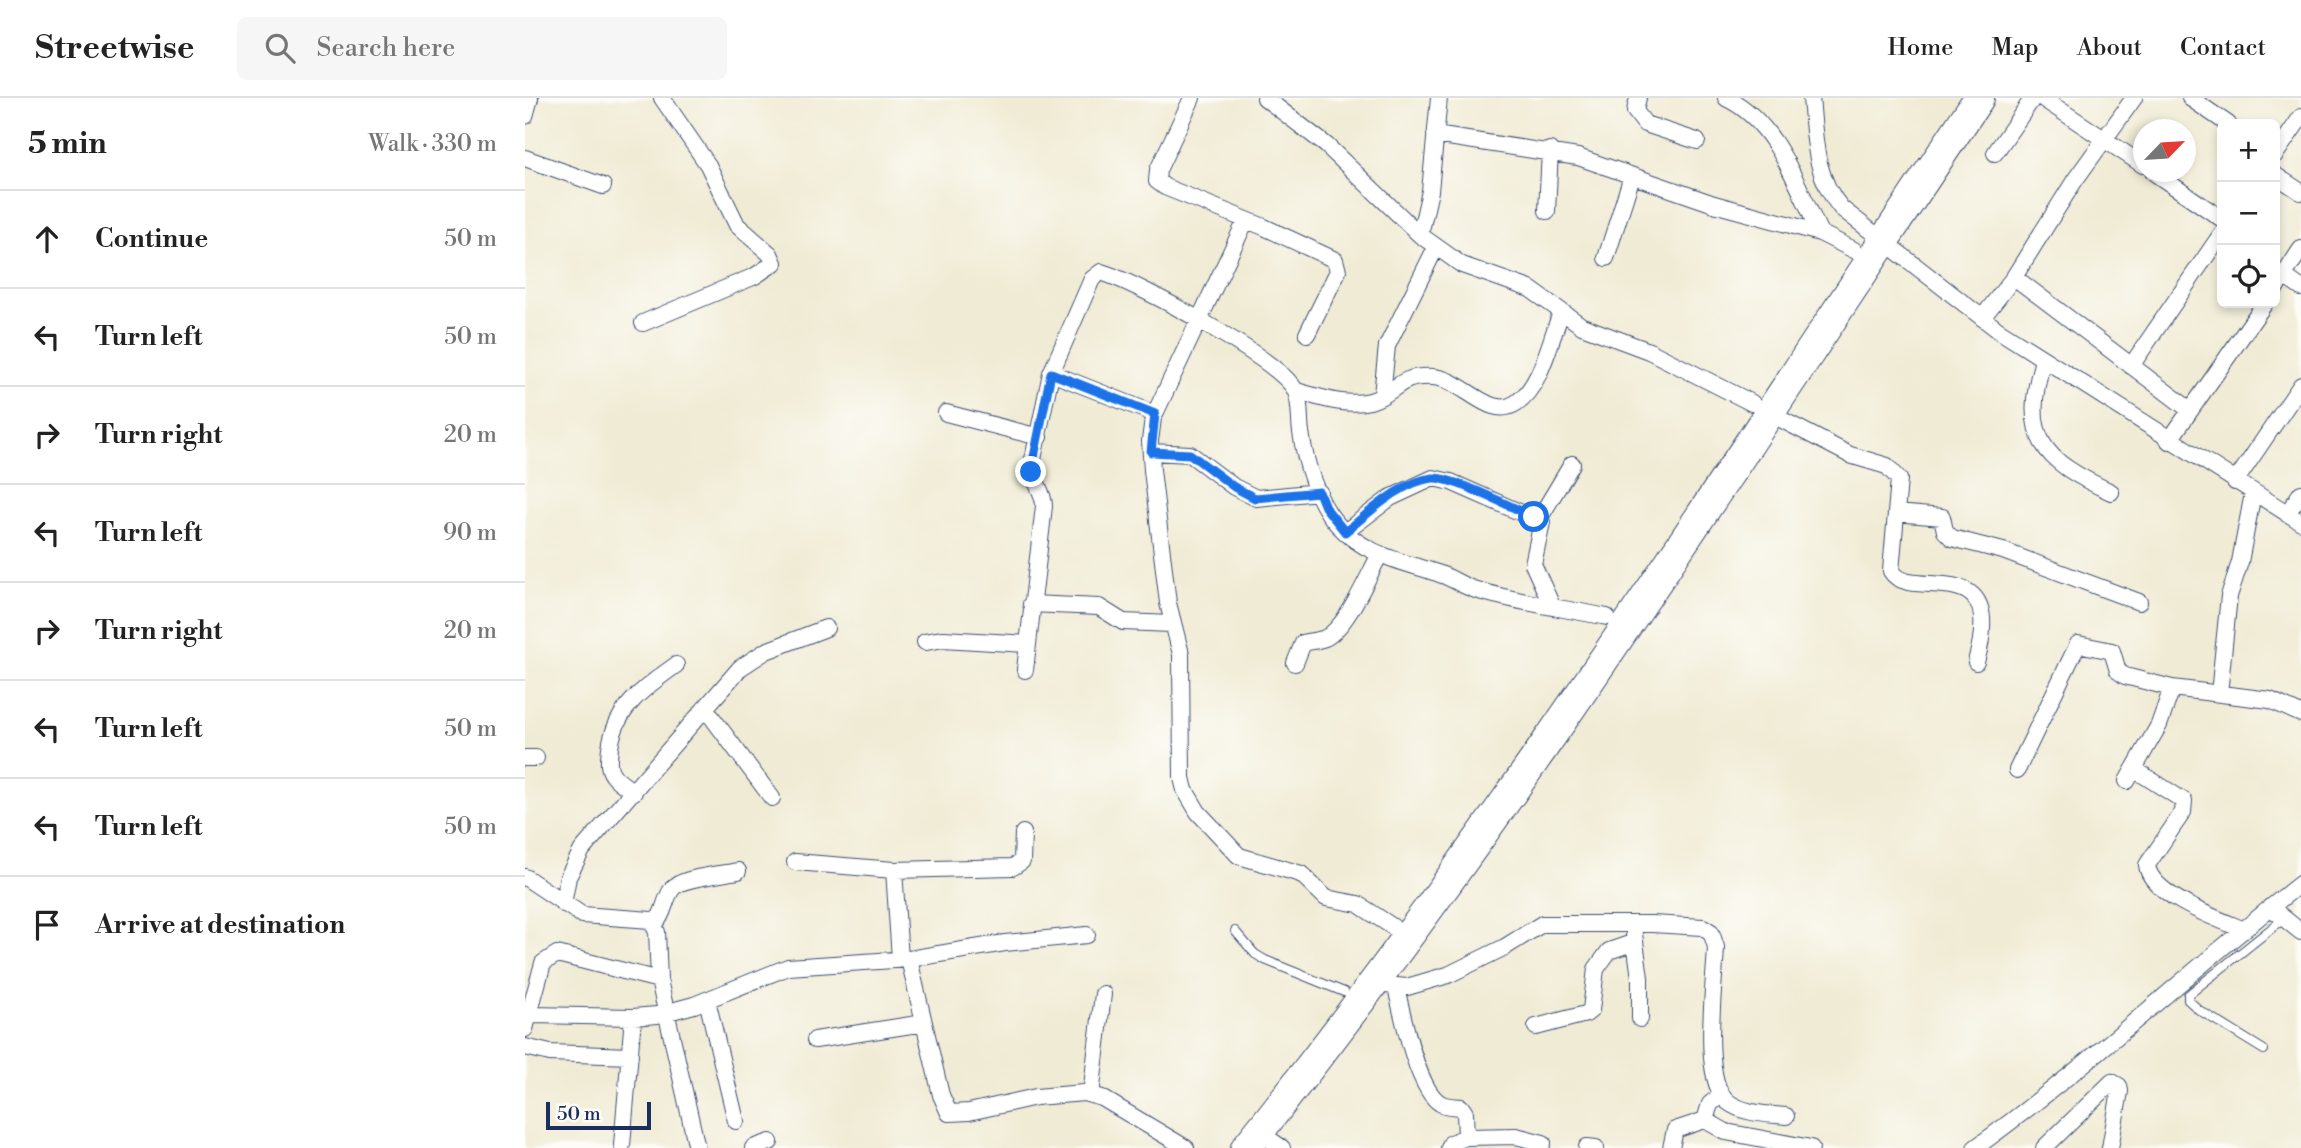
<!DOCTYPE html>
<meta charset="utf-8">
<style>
:root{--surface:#fff;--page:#f6f6f6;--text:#222;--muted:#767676;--line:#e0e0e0}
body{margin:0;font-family:"Libre Bodoni",serif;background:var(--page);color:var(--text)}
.controls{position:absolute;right:21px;top:21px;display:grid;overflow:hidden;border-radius:10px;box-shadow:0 4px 10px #0003}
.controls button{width:63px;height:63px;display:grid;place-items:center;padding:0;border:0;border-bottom:2px solid var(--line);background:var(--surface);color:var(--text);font:35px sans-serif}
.compass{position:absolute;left:1608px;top:21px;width:63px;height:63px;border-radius:50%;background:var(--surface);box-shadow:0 4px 10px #0003;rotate:65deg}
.scale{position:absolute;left:21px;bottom:18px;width:105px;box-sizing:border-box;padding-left:7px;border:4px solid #1b2f5e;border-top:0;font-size:19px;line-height:24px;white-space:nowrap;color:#1b2f5e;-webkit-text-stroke:5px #fdfcf7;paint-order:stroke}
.stop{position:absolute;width:21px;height:21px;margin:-16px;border:5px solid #1a73e8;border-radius:50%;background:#fff}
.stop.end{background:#1a73e8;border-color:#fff;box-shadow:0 2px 7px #0008}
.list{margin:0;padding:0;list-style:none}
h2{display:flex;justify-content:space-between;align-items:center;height:91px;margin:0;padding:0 28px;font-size:30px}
h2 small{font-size:23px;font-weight:400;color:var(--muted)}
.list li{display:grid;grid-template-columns:46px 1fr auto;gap:21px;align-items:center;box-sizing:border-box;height:98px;padding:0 28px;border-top:2px solid var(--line)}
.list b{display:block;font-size:26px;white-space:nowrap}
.list em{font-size:23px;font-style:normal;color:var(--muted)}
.icon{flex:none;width:38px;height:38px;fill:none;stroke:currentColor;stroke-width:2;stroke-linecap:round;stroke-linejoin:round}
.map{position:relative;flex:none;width:1776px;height:1050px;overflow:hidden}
header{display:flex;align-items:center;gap:42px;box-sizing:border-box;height:98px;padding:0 35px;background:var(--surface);border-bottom:2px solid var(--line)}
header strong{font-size:33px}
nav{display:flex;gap:38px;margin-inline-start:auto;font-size:24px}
.search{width:490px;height:63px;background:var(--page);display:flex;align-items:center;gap:18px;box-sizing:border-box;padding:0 24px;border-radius:10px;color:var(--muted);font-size:26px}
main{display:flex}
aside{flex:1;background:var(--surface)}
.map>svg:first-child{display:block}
</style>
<header>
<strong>Streetwise</strong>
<div class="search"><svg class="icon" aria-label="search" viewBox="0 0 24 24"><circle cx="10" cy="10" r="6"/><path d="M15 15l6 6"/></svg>Search here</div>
<nav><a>Home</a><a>Map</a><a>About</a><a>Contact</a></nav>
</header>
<main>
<aside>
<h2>5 min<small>Walk · 330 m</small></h2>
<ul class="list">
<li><svg class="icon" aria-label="ahead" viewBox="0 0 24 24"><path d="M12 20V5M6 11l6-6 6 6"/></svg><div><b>Continue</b></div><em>50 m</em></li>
<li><svg class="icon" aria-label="left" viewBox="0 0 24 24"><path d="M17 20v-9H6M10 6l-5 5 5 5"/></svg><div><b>Turn left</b></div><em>50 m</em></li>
<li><svg class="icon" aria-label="right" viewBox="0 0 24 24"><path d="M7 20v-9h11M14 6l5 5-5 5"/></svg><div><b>Turn right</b></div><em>20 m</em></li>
<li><svg class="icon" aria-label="left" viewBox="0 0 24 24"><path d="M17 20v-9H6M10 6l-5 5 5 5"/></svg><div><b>Turn left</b></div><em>90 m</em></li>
<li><svg class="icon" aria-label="right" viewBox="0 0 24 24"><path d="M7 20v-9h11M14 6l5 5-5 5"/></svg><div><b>Turn right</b></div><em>20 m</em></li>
<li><svg class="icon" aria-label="left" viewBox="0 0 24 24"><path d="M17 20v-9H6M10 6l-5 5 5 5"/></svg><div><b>Turn left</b></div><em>50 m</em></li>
<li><svg class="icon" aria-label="left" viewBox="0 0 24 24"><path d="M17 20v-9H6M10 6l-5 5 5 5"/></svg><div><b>Turn left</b></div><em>50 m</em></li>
<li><svg class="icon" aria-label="arrive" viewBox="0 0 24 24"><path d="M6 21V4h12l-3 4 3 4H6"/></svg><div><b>Arrive at destination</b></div></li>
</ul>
</aside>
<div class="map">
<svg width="1776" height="1050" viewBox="0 0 1776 1050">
<rect width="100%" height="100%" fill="#fdfcf7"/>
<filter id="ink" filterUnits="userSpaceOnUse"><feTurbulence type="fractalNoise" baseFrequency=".0143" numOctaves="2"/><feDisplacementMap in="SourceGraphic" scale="14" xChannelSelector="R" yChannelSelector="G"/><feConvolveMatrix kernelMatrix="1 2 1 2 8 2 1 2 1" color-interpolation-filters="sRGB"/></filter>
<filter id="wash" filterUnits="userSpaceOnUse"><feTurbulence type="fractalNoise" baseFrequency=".00686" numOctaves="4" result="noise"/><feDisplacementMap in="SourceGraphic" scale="28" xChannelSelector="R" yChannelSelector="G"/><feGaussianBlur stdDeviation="1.57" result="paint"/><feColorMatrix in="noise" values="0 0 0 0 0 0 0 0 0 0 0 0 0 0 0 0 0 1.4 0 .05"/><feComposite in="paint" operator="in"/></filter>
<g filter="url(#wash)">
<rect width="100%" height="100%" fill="#f0ebd4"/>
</g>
<g filter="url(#ink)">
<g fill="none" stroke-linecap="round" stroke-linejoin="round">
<defs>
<path id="lane" d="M710 833 730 856 740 862 819 894
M1739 952 1674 912 1663 902V897L1757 822"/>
<path id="street" d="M667 0 633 72 632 83 640 89 739 129 810 162 813 173 782 236
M740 0 801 47 895 137 937 167 1005 191 1057 228 1124 253 1227 305
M1113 0 1110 13 1120 26 1172 43
M1201 0C1251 23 1272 88 1295 135
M1286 0C1290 40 1289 78 1316 110L1473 232 1776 424
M1517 0 1618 67
M1665 0 1703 26
M0 18 5 0
M910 37 1053 59 1189 106 1295 135 1329 152
M1470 55 1508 0
M1750 57 1776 19
M0 60 78 88
M1628 74 1697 121
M1750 77 1776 94
M1022 113 1025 52
M721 122 628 320 625 343 627 372 643 505 656 556 657 680 660 692 673 714 714 758 776 776 801 800 833 806 868 829
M895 137 905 93 914 0
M1081 160 1107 78
M1759 178 1776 190
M1489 179 1665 312
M1750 191 1776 151
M1457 220 1489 179 1550 82 1609 0
M118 225 230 178 249 165 245 156 212 127 183 67 137 0
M1518 262C1496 339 1516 362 1586 394
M1606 268 1697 135
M526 275 630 316
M771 293C794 299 820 309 845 303 873 295 871 277 908 279 939 281 964 323 991 305 1016 289 1025 242 1036 215
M857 297 862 248 911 149
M421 315 514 339
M1244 315 1325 357 1362 368 1374 381 1366 473C1385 506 1483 450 1451 564
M1644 343 1740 205
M626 354 665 356 709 389 731 400 794 394
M1710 384 1776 287
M1371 415 1417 419 1420 433 1427 440 1478 453 1614 504
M1762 416 1776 395
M1014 421 1047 366
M820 434 865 400 908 380 926 384 1017 424 1008 466 1027 508
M506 506 574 509 598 524 647 526
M400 544 418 541 503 546
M770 565 778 545C785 543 793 543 800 540 822 529 842 480 854 458
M500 572 519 408C519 392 506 382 507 366L526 275 567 181 576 174C611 184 755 262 770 292 776 304 774 321 776 334 780 364 792 405 813 427 840 457 876 463 912 475 926 479 937 488 951 492 994 505 1038 510 1082 519
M1694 596 1704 498 1715 464 1728 395
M180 610 247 700
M0 660H11
M1609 671 1659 703 1658 714 1622 767C1625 797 1693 821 1717 831
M1492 672 1553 546 1587 553 1593 573 1600 578 1647 590 1745 602 1776 616
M1602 683 1634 627 1647 590
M109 694C102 689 93 684 88 677 82 669 84 660 85 650 90 610 120 589 151 567
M270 764 369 772 375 861
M369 772 488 769 497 763 498 735
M0 779 57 817 126 822 132 834 134 882
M38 806 43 779 57 752 215 570 241 553 301 530
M1745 809 1776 834
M130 826C140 815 139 802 147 791 154 780 199 776 213 773
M1109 836 1115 880V921
M384 861 480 845 562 837
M849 886 882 889 923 877 980 849 1017 826H1127L1178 829 1186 834 1191 849C1190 883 1175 983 1203 1004 1219 1016 1242 1016 1261 1018
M871 889C877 915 892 991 915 1005 921 1009 930 1008 936 1009L940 1015 941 1039 926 1045 924 1050
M182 902 211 1023
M6 917 108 919 132 917 169 907 263 869 384 861 416 997 424 1015 444 1014 511 999 559 995 577 1000 661 1050
M1011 929 1061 916 1066 912 1071 871 1084 853 1110 844
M0 931 18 865 32 856 134 882 172 1050
M290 942 399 925
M0 949 25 955 105 958
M566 997 578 896
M1180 1022 1201 1034 1286 1050
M734 1034 757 1050
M941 1039 991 1038 1018 1045
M97 1047 108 919
M1062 1049 1071 1050
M228 1050 245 1044
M1146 1050 1150 1032 1180 1022 1185 1006 1196 997
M1450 1050C1564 968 1666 872 1776 785
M1519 1050 1587 984 1594 988 1595 993 1585 1050"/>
<path id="highway" d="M721 1050C988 717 1216 354 1454 0"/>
</defs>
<!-- lane casing -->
<use href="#lane" stroke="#3b4b70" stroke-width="10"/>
<!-- street casing -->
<use href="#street" stroke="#3b4b70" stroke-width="18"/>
<!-- highway casing -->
<use href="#highway" stroke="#3b4b70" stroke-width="32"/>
<!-- lane -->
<use href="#lane" stroke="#fff" stroke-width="8"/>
<!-- street -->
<use href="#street" stroke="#fff" stroke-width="16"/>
<!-- highway -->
<use href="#highway" stroke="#fff" stroke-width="30"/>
</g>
</g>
<g fill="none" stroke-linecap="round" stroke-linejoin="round" filter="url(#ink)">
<!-- route -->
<path stroke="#1a73e8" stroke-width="9" d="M506 374 526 275 630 316 626 354 665 356 709 389 730 400 794 394 800 409 820 434C844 415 876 383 908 380 928 379 988 410 1009 419"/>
</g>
</svg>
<div class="controls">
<button>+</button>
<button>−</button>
<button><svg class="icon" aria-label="locate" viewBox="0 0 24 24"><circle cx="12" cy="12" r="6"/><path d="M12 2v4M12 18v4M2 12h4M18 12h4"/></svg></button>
</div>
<svg class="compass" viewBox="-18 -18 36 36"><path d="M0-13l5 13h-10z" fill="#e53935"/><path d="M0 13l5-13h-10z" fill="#767676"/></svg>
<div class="scale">50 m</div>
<div class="stop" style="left:1009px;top:419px"></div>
<div class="stop end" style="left:506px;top:374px"></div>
</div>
</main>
